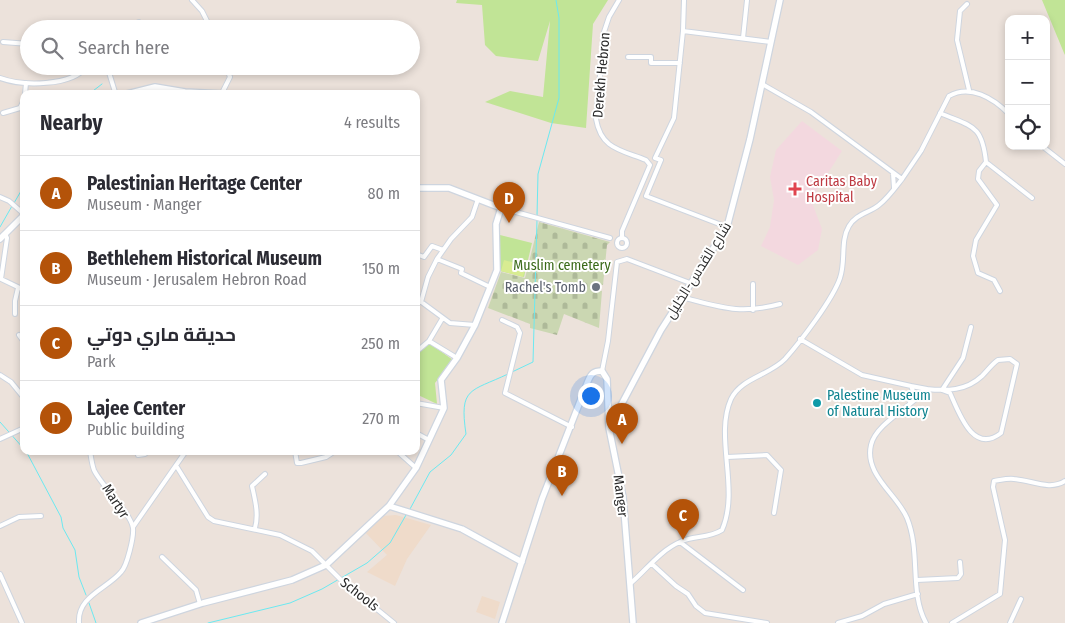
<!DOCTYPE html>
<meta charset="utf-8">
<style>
:root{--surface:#fff;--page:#f2f2f3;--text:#2b2b33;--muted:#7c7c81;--line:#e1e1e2;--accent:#b45309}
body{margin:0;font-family:"Fira Sans Condensed",Cairo,sans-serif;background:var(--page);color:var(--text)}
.controls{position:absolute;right:15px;top:15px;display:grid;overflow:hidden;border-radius:10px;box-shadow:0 2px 8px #0003}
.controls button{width:45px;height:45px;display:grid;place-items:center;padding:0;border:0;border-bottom:1px solid var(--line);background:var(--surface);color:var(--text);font:25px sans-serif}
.you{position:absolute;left:590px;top:395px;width:18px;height:18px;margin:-12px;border:4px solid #fff;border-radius:50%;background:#1a73e8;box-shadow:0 0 0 8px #1a73e833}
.badge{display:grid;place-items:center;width:32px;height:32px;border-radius:50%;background:var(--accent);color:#fff;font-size:16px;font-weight:700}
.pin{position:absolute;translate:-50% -41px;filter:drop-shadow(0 1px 2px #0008)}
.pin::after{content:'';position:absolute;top:26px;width:18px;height:15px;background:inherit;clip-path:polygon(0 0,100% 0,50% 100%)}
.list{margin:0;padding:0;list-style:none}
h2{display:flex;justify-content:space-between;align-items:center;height:65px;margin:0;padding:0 20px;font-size:21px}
h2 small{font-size:16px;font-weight:400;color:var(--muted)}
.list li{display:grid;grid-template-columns:32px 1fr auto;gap:15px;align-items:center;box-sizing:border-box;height:75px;padding:0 20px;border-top:1px solid var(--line)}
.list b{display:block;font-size:19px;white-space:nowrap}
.list p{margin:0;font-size:16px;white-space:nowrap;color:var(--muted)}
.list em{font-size:16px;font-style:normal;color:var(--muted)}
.icon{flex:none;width:28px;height:28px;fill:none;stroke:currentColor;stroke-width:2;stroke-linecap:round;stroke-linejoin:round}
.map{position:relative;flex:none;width:1065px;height:623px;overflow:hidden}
.search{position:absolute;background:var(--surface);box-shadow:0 2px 8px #0003;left:20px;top:20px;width:400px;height:55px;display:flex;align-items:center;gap:12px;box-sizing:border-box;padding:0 18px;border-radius:28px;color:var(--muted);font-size:19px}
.panel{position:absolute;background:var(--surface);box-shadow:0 2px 8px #0003;left:20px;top:90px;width:400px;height:365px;border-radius:10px}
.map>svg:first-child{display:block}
</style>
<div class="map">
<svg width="1065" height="623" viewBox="0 0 1065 623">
<defs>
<pattern id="cemetery-stones" width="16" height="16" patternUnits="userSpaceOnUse" patternTransform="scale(1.25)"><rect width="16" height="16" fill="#cbd7b2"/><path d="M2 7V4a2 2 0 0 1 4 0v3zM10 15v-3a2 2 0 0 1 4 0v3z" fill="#aeb999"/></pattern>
</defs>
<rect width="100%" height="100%" fill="#ece2db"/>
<!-- education -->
<path fill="#efdbca" d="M396 515 431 525 407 559 395 586 367 572 387 555 364 531 382 516Z
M482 596 500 602 495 619 476 612Z"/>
<!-- medical -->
<path fill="#f3d8df" d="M802 121 842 151 811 200 822 229 818 250 798 265 761 246 770 227 774 200 770 177 776 150Z"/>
<!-- green -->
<path fill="#c1e496" d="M457 0H608L593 24 586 128 551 123 485 102 510 91 543 97 550 21 538 61 496 56 485 45 482 5 456 3Z
M1042 0H1065V55L1064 53Z
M500 235 532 243 524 277 500 271Z
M429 343 453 360 435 383 437 404 416 394V354Z"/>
<!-- cemetery -->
<path fill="url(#cemetery-stones)" d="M539 222 610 242 607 245 603 285 591 283 590 289 602 291 599 328 564 314 557 335 530 328V324L488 308 501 272 525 278Z"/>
<!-- pitch -->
<path fill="#d8ec92" d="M504 260 526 266 523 277 501 271Z"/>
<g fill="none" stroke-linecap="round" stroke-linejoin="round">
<!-- stream -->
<path stroke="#6be9f1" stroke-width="1" d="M89 94 102 84
M14 203 24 186
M537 216 538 174 559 98V18L556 0
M0 227 12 206
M512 372 533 362 537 220
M0 422 24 449
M26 451 61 517 63 528 75 550 79 577 86 595
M410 509 430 472 451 455 466 434C459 387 470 392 508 374
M89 603 96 623
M208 623 290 603 322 589 367 563 390 543 406 515"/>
<defs>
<path id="street" d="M192 0 202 11 211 29
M619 0 609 17 604 32 596 119C601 149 621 150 646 160L650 165 622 231V238
M684 0 683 31 674 118 655 158 661 160 646 196 727 227
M967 4 960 11 957 40 969 90
M124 29 139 22
M683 31 771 42
M743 38 747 0
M3 42 29 44
M628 57H651V63H680
M107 66 115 92 118 94
M0 78C22 86 72 87 87 66
M762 84 811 112 902 179 921 151 949 96C970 84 993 98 1009 114
M222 93 230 77 226 66
M25 94 26 83
M3 113 20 108 24 100
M940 113C972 127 982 124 986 162L979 171 978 179 997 205 976 240 973 256 978 273 994 280 1000 291
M1042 146 1065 164
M986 162 1032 198
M893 173 894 188
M0 197 9 201 24 214
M501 208 610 238
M5 234 7 238 1 279 24 290
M617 243a5 5 0 1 1 10 0a5 5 0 1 1-10 0Z
M416 254 424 257 432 246 443 250
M437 259 462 269 461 273 490 287
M681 297C721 307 739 315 780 304
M416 298 450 323 475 325
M421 302 428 277 437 259 451 239 472 217 478 199
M753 310V284
M15 314V301L18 288
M502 320 517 327 520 333 505 393 572 427
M19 335 24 342
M800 339 862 375 911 386 913 391 910 402
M429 341 457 358
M416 352 429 341 442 319
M602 371 608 341 617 262 627 259 690 283
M0 375 11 382 24 398
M911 386 927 389
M942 390 963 358 971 327
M416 403 444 408
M416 433 429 440
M0 439 24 428
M137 451 138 455 145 454
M295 451 297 463H301L326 457 335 451
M397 451 416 468
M727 457 767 455 781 470 774 513
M177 467 208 517 214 521 280 535 312 551 341 580 394 623
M0 526 19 517 41 516
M133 527 186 451
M255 528C259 514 255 500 252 486L265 474
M680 542 743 590
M162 557 196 590 200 604
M652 564 676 586 688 594 696 606 705 613 767 623
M0 574 22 623
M917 580 958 578 961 574 960 562
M631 583C646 570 661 550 680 542 693 535 708 539 722 530 740 489 714 437 731 399 741 378 770 375 785 359 801 341 833 299 840 278 846 261 840 241 849 226 856 214 869 213 879 205 888 198 895 188 902 179
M79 623C77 596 107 589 121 572 127 566 134 537 133 528 131 513 100 484 94 470 92 465 91 457 90 451
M838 623 862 616 884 604 918 594
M926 623C909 592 921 552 907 518 897 494 864 475 871 445 876 423 913 406 926 389 947 391 966 391 982 376 987 371 992 364 998 360L1010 359 1017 364 1001 433C973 455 959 413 950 393L942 390
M952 623 1000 594 1005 540 993 487 994 481C1001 480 1008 478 1014 479 1031 480 1050 491 1065 481
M1010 623 1021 599"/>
<path id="secondary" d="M127 94 155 87 185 92 224 94
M0 239 24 215
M610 426 661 330 727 227 750 139 780 0
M389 506 462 529 522 562
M141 623 203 603 292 580 326 565 389 506 416 468 444 408 441 380 457 358 475 325 497 270 496 224 501 208 449 188H416
M502 623 542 499 588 381C591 374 593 371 602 371L607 379 609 428 623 497 633 623"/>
</defs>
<!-- street casing -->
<use href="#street" stroke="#ced5df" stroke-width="6"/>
<!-- secondary casing -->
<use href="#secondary" stroke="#ced5df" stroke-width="8"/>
<!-- street -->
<use href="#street" stroke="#fff" stroke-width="4"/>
<!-- secondary -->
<use href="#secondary" stroke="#fff" stroke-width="5.5"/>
</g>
<!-- markers -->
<path fill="#e0444e" stroke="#fff" stroke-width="2" d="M792.5 181.5h5v5h5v5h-5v5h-5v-5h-5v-5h5z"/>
<circle fill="#6b7280" stroke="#fff" stroke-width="2" cx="596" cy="287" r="5"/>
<circle fill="#0f9aa8" stroke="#fff" stroke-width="2" cx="817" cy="403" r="5"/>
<g text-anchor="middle" stroke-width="4" stroke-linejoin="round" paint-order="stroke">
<!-- street labels -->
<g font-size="14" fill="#2a2a2a" stroke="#fff">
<text transform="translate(601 75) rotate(-85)" y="5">Derekh Hebron</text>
<text transform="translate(698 270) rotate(-58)" y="5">شارع القدس-الخليل</text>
<text transform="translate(621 496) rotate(83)" y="5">Manger</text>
<text transform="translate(116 501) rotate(57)" y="5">Martyr</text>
<text transform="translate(360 594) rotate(38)" y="5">Schools</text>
</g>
<!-- health labels -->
<g font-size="14" fill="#be3a42" stroke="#fff" text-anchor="start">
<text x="806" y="186">Caritas Baby<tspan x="806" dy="16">Hospital</tspan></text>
</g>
<!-- park labels -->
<g font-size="14" fill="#396918" stroke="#fff">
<text x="562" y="270">Muslim cemetery</text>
</g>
<!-- worship labels -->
<g font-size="14" fill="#5b616d" stroke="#fff" text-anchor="end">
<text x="586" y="292">Rachel's Tomb</text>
</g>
<!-- culture labels -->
<g font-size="14" fill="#0d838f" stroke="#fff" text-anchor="start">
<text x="827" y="400">Palestine Museum<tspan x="827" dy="16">of Natural History</tspan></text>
</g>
</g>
</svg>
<div class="controls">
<button>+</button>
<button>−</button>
<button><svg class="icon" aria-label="locate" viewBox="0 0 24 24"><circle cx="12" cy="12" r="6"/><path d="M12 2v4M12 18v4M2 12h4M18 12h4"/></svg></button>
</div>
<div class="you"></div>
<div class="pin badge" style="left:622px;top:444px">A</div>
<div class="pin badge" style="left:562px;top:496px">B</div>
<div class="pin badge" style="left:683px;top:540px">C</div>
<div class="pin badge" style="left:509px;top:223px">D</div>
<div class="search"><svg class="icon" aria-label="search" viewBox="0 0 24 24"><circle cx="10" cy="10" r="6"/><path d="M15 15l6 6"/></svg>Search here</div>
<section class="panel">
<h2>Nearby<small>4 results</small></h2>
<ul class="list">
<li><span class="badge">A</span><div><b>Palestinian Heritage Center</b><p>Museum · Manger</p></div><em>80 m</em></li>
<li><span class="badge">B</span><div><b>Bethlehem Historical Museum</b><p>Museum · Jerusalem Hebron Road</p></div><em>150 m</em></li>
<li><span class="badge">C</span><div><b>حديقة ماري دوتي</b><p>Park</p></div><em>250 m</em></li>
<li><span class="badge">D</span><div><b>Lajee Center</b><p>Public building</p></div><em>270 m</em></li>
</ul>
</section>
</div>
